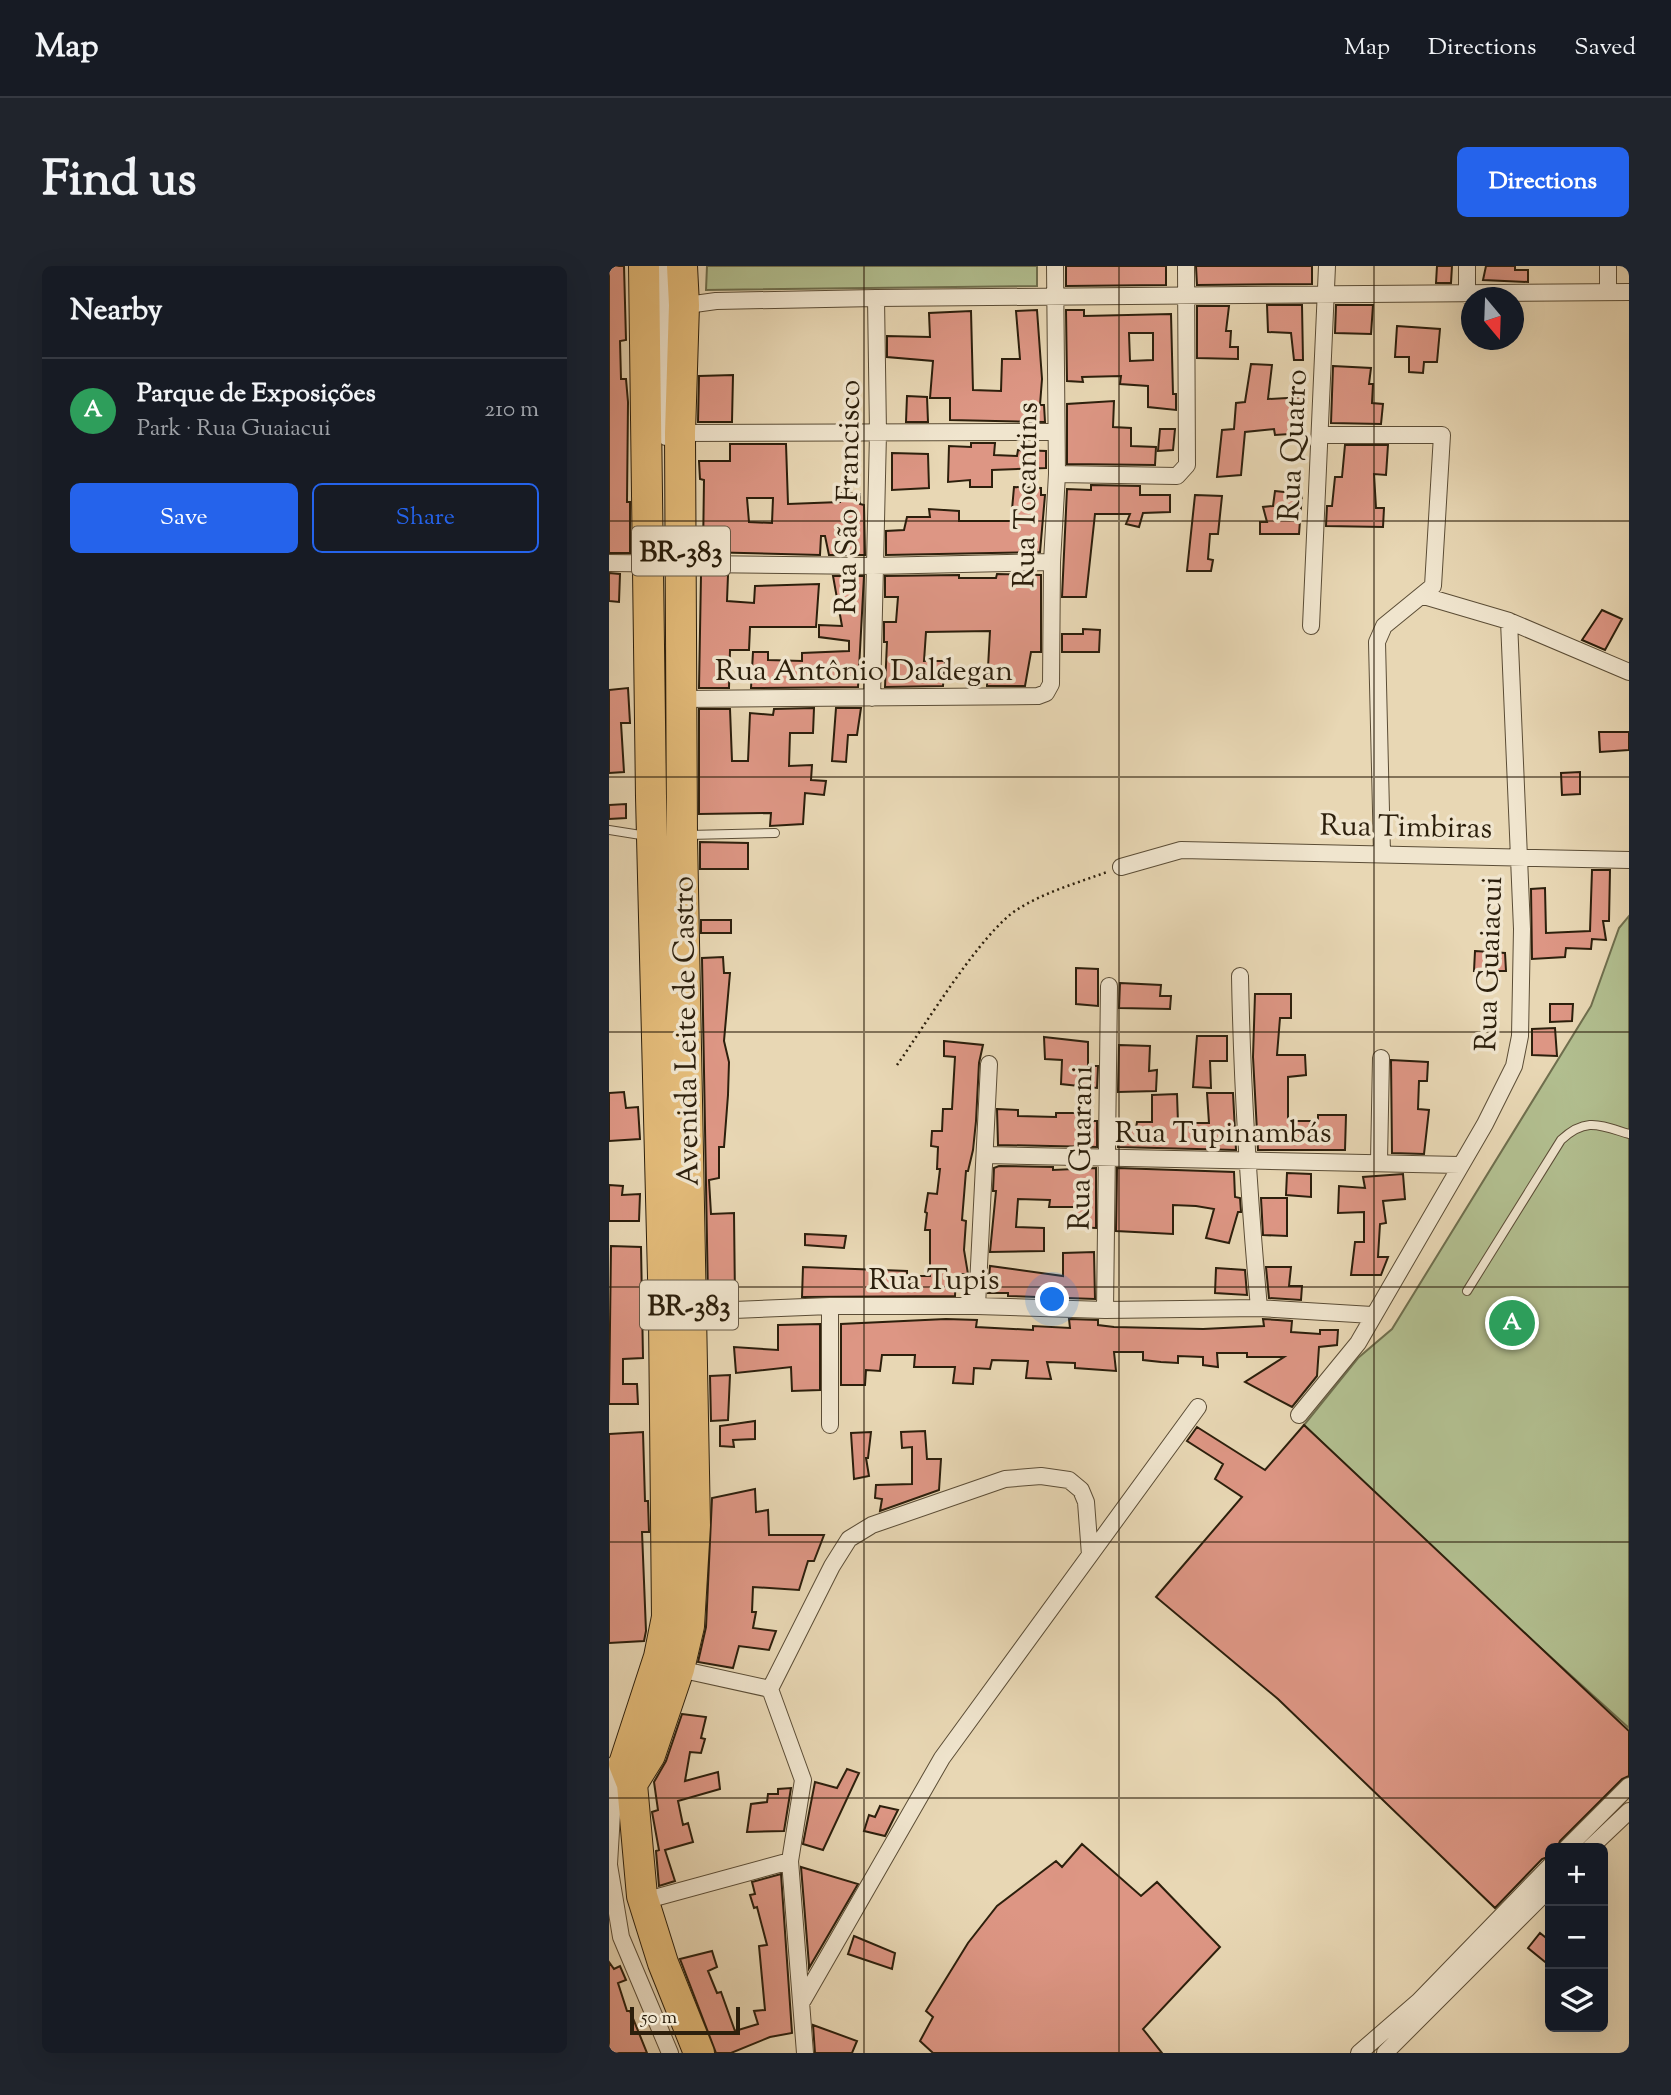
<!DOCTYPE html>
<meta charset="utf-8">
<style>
:root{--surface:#171b24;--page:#20242c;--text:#f1f3f6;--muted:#9ea1a6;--line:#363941;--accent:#2563eb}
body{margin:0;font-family:"Sorts Mill Goudy",serif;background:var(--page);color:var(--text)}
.controls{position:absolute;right:21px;bottom:21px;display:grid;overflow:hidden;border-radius:10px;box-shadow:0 7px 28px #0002}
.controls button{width:63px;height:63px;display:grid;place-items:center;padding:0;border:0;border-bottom:2px solid var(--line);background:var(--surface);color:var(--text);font:35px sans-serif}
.compass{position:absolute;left:852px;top:21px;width:63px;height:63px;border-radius:50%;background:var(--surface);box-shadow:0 7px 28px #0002;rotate:161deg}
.scale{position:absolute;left:21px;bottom:18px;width:110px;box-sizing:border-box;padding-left:7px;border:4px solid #2c1f0c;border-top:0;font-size:19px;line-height:24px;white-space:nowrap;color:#2c1f0c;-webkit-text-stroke:5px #f0e5ce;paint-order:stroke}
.you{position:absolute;left:444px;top:1034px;width:24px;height:24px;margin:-18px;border:5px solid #fff;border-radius:50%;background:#1a73e8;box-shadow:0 0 0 10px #1a73e833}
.badge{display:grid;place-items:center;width:46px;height:46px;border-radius:50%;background:var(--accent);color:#fff;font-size:23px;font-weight:700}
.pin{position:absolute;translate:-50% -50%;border:4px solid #fff;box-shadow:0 2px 7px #0006}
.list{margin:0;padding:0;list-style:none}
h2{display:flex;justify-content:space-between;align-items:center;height:91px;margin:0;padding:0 28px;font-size:30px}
h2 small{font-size:23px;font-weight:400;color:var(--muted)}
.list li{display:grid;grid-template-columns:46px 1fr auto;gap:21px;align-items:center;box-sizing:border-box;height:105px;padding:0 28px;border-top:2px solid var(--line)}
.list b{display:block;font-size:26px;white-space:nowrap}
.list p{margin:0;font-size:23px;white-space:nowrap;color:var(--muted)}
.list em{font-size:23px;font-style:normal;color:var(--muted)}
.actions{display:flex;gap:14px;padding:21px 28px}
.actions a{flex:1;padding:16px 0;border:2px solid var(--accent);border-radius:10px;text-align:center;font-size:24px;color:var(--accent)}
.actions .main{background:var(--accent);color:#fff}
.icon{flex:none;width:38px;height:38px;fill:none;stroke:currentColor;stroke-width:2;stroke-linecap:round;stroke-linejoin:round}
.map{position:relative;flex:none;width:1020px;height:1787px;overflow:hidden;border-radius:10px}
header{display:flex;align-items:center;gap:42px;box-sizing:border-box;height:98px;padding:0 35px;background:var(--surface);border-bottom:2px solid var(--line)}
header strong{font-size:33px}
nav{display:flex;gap:38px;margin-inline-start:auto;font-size:24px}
.intro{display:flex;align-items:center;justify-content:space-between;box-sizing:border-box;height:168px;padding:0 42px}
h1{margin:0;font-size:49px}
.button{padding:18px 32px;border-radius:10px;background:var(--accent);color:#fff;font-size:24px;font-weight:700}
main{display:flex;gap:42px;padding:0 42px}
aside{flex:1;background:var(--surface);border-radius:10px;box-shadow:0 7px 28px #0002}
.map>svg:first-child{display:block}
</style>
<header>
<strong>Map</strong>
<nav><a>Map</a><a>Directions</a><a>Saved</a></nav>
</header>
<div class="intro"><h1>Find us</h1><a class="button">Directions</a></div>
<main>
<aside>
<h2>Nearby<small></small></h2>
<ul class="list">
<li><span class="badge" style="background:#2e9e5b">A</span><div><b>Parque de Exposições</b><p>Park · Rua Guaiacui</p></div><em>210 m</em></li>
</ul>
<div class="actions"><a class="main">Save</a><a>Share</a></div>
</aside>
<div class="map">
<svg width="1020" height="1787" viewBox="0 0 1020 1787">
<rect width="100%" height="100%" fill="#e8d7b4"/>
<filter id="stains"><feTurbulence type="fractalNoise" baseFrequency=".00286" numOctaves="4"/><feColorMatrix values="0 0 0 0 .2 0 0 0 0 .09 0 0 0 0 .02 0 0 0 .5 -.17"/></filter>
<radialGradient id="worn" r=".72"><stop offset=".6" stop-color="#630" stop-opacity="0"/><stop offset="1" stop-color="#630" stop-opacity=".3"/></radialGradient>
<!-- green -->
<path fill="#b2bf90" stroke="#6f6f4e" stroke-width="2" d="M98 0H428V20L97 24Z
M1020 650V1462L838 1297 695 1159 749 1092 783 1063 982 740 1010 662Z"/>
<!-- building -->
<path fill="#dd9684" stroke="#2c1f0c" stroke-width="2" fill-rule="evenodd" d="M0 0H15L17 74 11 75 12 113H17L19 136 18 236H21V287H0Z
M457 0H557V19L457 20Z
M587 0H703V18L588 19Z
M828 0H843L842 17H827Z
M877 0H906V4H919V16L874 14Z
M658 39H693L694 94H685L682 67 659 66Z
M727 39H764L762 68 726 67Z
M588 40H620L617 65H622L621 81H629V93L588 92Z
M428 44 433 113 431 139H435L436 156 341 154V132H321L324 95 278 91V70L321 71 320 47 362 45 364 124 392 125 393 93H411L407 45Z
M457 44H475V50L562 48 564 128H567V144L539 141V120L511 118 512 110 473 111 474 116 458 115ZM520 67H544V94L521 95Z
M788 60 831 63 828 96H815L814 107 800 106V91H786Z
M642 98 663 99 659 133 695 131 696 167 666 169 665 163 636 166 632 209 608 211 613 164 625 163 627 137 636 136Z
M724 100 762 102 760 118H764L763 137 774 138 772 158 722 157Z
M124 109 123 156H89L90 110Z
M298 130 318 131 319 156H297Z
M505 135 504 161 522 162V180L547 181 546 199 458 198V138Z
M551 163H566L564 184 549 185Z
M362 177H386L385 189 408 190 409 184 437 185V202L383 204V221H361V214L339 216 340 180 362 181Z
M121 178H177L179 238 231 236V227L251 228V238L255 239 256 289H220L216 270H212L211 289 94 286 95 214 91 213 90 195H121ZM138 232H164L163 257 140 256Z
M736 179H779L777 209 765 208 767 242H775L774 261 717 260 718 240H723L726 211H733Z
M283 187 319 188 320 222 283 224Z
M482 219 531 220V229H561V246L534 247 530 261 517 258 521 248H486L477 331H453L458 223 482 224Z
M405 221 432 222V229H436L431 286 277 289V265L295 264 298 251H321L320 243 350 245V255H402Z
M666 225 693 228 690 268H651V256H658L654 241 664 240Z
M586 229 613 230 609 268H601L599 293 604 294 602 305H578Z
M0 307 11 308 10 336 0 335Z
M388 308 432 309V386H422L416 420H378L381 365 317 366 315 395H336L334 420 276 421 278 376H275V356H287L289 331H276V310L350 309V312H387Z
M92 309H119L118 335 145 337 146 320 210 318 207 361H141L140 384H121L120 422H90Z
M224 310H255L249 421 142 422 144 386H159V394L193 395V387L240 385V375L210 371V359L233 360Z
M993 344 1013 353 996 384 973 374Z
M474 363 491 364 490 386H453V368H474Z
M19 422 21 457H12L15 506 0 507V424Z
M205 442 204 467H181L180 500 203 499 202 514 217 515 215 529 196 527 194 558 161 560 162 547 90 548V443H121L123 495H139L141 447 164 449 165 443Z
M227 442H252L248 469H239L237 496 223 495Z
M990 466H1020V484L991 486Z
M971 506V528L953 529 952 507Z
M17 538V552L0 553V539Z
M91 576 139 577V603H91Z
M983 604H1001L1000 655H994L997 674 983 673 982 683 957 682 956 691 923 693 922 623 936 622 937 667 981 665Z
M92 654H122V667H92Z
M866 685 896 687 897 705H865Z
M114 691 115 707H121L115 775 120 796 119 829 115 881H110V912L100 914 102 948 125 947 126 1033 99 1032 93 692Z
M467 702 489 703V740L467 738Z
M511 717 552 719 551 730H562L561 743 510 742Z
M646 728H682V752H671L668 789H696L697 809 679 811V855H709V849H737L736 884H649L644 791Z
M941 738H964L963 755 941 756Z
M946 762 948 790 923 789V763Z
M588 770H618V795H601L602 822 584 821Z
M435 771 479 776V800H489L488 822 452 818 453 794 436 793Z
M335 775 374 779 370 797 367 855 364 884 359 905H357L353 954 357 955 355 984 359 1008H347L346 1030 193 1031 194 1001 298 1005V1010H321V964H316L318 947 316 946 319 927 328 928 331 903H328L329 881 322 880 323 865H333L334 843H343L346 791 335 790Z
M510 779 541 780 540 805 548 804 547 825 509 826Z
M782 794 819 796 818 815H810L809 843 820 844 815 888 783 887Z
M15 826 17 842 29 841 31 873 0 875V827Z
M598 827H624L627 884 509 881V863L527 862 528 856H543V829L568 828 569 857H600Z
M388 843 409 844V850L447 851V847H468V855H488V881L389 879Z
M390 900 444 901V904L487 902V962L465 961 467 941H440L441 934 409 933 407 961 435 962V985L381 986 387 925H384L385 902Z
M508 902 625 906 626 931 631 932 632 946H629L620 977 597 972 605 943 587 940 564 939V968L507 965Z
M678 907 702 908V931L677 929Z
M794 908 796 933 774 935 777 957 771 958 769 991H779L772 1009H742L746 976H755V946L729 947 730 920 756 922 754 911Z
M0 919 14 920 13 929 31 928 30 955H0Z
M652 932H678V970L654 969Z
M196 968 237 970 235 982 196 979Z
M2 980 32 981 34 1092 14 1093V1118H28L29 1138H0Z
M485 986 486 1033 399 1030V1027H379L381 1000 454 1010V987Z
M657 1001H682L680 1020H693L692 1034 660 1032Z
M607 1002 636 1004 638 1029 606 1027Z
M337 1053 368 1054 367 1061 424 1064V1060L461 1062 460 1053 489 1054V1059L505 1061 594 1063 655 1060 654 1053 683 1055 682 1066 711 1068V1064H729L728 1079 710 1081 708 1110 683 1141 636 1116 675 1091H638V1087H608L609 1101 594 1099V1091L569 1090V1097L552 1096 534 1094V1086H505L507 1105 466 1102V1097L438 1096 442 1113 417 1112 419 1095 383 1094 381 1103 365 1102 364 1118 344 1117 346 1101H305L306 1089H273L271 1105 257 1104 256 1119H232V1058Z
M211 1058V1124L183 1125 182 1101 127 1107 125 1081 169 1084V1059Z
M121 1109 119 1154 102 1155 101 1110Z
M146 1155V1173L124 1174 125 1181 111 1180V1160Z
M695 1159 1020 1465V1510L1013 1513 951 1575 948 1582H941V1590L933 1593 886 1642 669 1433 547 1331 633 1231 606 1213 614 1198 578 1175 588 1161 656 1204Z
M316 1165 318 1193H332L330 1224 271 1245 273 1233 266 1232 267 1219 303 1218V1181L293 1182 292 1166Z
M34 1166 36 1235H39L40 1266H33L37 1365 35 1375 0 1377V1168Z
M262 1166 259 1192H257L260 1210 245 1213 242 1167Z
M146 1223 147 1246 159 1244 160 1269H215L205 1295H199L190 1324 144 1321 143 1346H147L144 1362 167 1365 160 1384 130 1380 124 1402 89 1396 97 1361 103 1232Z
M73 1448 97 1451 92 1472 96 1473 92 1487 81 1486 76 1515 109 1506 111 1523 69 1535 74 1559 79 1557 84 1576 56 1584 66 1615 50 1620 47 1585 50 1584 43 1546 49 1544 45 1516 57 1495Z
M238 1503 250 1507 214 1584 194 1578 206 1516 228 1522Z
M182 1522 175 1565 138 1566 142 1538 158 1536 159 1528H169V1523Z
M271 1540 289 1544 276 1570 255 1565 260 1549 266 1551Z
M473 1578 532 1630 548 1616 611 1681 534 1763 553 1787H324L311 1775 324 1751 317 1745 359 1677 388 1640 447 1595 453 1601Z
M192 1601 249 1618 200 1702V1699Z
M172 1608 183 1767 161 1771 122 1787H107L71 1693 103 1685 108 1701 99 1705 108 1727 112 1726 126 1765 149 1758 145 1745 156 1744 150 1680 158 1679 148 1641 145 1642 141 1629 146 1628 143 1616Z
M931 1667 941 1675V1700L919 1682Z
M245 1670 286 1687 283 1703 239 1688Z
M0 1696 5 1703 11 1700 17 1714 9 1717 18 1745H21L38 1787H0Z
M204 1759 248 1775 243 1787H206Z"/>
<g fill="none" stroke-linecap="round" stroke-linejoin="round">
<defs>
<path id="lane" d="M0 564 38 570
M79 569 166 567
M858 1025 952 874C977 851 990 859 1020 868"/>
<path id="street" d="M55 0 57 171
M999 0V26
M858 29V0
M71 40 107 35 267 32 1020 26
M67 167 446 166
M711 169H833L824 320 775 360 768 376 773 587
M448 208 568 210 578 199 577 0
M0 297 264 300 443 296
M815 330 900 355 1020 406
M702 360 718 0
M263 432 269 167 267 32
M73 433 429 430 437 427 442 418 443 296 448 208 446 0
M512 601 572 584 1020 594
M631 710C633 821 640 931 650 1042
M377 889 851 899
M770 895 772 792
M221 1040V1159
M368 1040 380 798
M496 1044 500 720
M77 1046 221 1040H368L496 1044 650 1042 763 1049
M690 1149 749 1077 876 858 905 800 911 770 913 663 900 355
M70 1403 161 1423
M958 1582 1020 1520
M981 1582 1020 1545
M0 1598 6 1498
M0 1599 12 1671 61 1787
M33 1630 38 1634 181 1595
M194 1734 333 1492 589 1141
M196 1787 181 1595 194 1514 161 1423 223 1300 240 1273 263 1259 396 1213 432 1210 460 1214 472 1224 477 1236 481 1289
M750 1787 810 1735 941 1600
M776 1787 941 1622"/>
<path id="highway" d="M35 0 42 531 55 1051 58 1351 50 1391 15 1498 23 1518 33 1630 54 1697 90 1787
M23 1518 41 1489 70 1403 80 1360 86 1259 73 570 71 167 75 39 73 0"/>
</defs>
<!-- lane casing -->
<use href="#lane" stroke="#5b4d36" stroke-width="10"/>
<!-- street casing -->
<use href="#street" stroke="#5b4d36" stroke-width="18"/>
<!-- highway casing -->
<use href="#highway" stroke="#2c1f0c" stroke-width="32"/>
<!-- path -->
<path stroke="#2c1f0c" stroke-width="2.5" stroke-dasharray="2 3.5" stroke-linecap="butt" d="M288 799C315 761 373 665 409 643 436 626 468 617 498 606"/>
<!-- lane -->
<use href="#lane" stroke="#f0e5ce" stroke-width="8"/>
<!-- street -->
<use href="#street" stroke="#f0e5ce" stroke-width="16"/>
<!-- highway -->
<use href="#highway" stroke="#e4bc7a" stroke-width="30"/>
</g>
<!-- grid -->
<path fill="none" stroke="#2c1f0c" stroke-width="2" stroke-opacity="0.55" d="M255 0V1787M510 0V1787M765 0V1787M0 255H1020M0 511H1020M0 766H1020M0 1021H1020M0 1276H1020M0 1532H1020"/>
<g text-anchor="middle" stroke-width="7" stroke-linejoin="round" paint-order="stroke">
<!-- shield labels -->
<g fill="#f0e5ce" stroke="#675a46" stroke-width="2">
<rect x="23" y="260.5" width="98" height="49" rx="5"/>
<rect x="31" y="1014.5" width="98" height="49" rx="5"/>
</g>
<g font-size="28" font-weight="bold" fill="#2c1f0c">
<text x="72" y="295">BR-383</text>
<text x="80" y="1049">BR-383</text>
</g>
<!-- street labels -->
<g font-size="30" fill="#2c1f0c" stroke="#f0e5ce">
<text transform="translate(683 179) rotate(-87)" y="10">Rua Quatro</text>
<text transform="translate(416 229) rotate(-89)" y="10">Rua Tocantins</text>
<text transform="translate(238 231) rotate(-89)" y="10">Rua São Francisco</text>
<text x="255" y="414">Rua Antônio Daldegan</text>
<text transform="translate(797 560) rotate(1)" y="10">Rua Timbiras</text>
<text transform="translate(879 698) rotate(-88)" y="10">Rua Guaiacui</text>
<text transform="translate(76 765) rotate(-91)" y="10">Avenida Leite de Castro</text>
<text x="614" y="876">Rua Tupinambás</text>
<text transform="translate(471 882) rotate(-89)" y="10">Rua Guarani</text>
<text x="325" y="1023">Rua Tupis</text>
</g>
</g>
<rect width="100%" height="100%" filter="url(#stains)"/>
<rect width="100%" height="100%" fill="url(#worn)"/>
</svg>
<div class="controls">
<button>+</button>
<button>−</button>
<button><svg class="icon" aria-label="layers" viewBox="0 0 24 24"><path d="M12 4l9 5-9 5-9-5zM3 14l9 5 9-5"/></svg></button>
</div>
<svg class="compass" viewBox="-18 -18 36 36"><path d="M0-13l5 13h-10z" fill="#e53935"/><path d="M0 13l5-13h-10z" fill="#9ea1a6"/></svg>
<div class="scale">50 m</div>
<div class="you"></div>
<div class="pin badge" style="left:903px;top:1057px;background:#2e9e5b">A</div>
</div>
</main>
